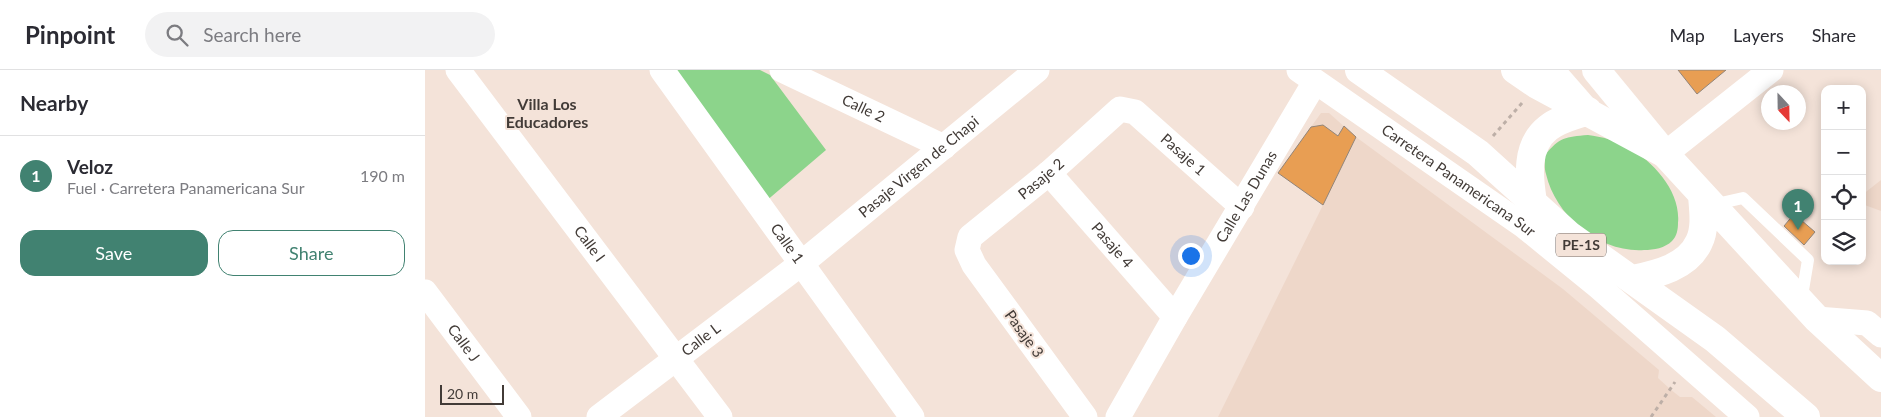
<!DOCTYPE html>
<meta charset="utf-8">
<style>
:root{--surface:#fff;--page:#f2f2f3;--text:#2b2b33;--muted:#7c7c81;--line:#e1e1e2;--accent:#418271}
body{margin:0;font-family:Lato,sans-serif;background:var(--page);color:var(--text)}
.controls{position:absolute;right:15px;top:15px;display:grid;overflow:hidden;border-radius:10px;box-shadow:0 2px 12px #0003}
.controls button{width:45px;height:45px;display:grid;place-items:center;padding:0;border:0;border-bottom:1px solid var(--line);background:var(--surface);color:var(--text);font:25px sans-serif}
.compass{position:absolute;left:1336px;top:15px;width:45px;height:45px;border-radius:50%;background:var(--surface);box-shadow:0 2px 12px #0003;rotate:158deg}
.scale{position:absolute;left:15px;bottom:12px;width:64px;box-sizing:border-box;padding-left:5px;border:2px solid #423b37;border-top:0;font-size:14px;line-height:18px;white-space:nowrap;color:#423b37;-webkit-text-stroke:4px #f4e3d9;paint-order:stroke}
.you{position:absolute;left:765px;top:185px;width:18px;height:18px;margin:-12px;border:4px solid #fff;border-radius:50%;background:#1a73e8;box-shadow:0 0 0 8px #1a73e833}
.badge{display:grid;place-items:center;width:32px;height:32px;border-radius:50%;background:var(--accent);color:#fff;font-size:16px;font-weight:700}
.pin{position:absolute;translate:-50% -41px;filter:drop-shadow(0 1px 2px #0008)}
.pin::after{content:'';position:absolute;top:26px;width:18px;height:15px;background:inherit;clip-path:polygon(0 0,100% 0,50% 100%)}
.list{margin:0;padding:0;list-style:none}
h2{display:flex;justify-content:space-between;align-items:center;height:65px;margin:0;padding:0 20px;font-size:21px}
h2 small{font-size:16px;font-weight:400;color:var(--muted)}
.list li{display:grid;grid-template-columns:32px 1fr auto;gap:15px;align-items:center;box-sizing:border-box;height:80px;padding:0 20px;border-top:1px solid var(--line)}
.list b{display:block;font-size:19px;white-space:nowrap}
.list p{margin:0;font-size:16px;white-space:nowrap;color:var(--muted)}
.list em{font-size:16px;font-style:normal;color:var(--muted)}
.actions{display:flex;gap:10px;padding:15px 20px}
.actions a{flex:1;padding:11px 0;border:1px solid var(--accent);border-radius:15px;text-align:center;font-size:18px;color:var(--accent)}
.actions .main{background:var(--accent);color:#fff}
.icon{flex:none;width:28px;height:28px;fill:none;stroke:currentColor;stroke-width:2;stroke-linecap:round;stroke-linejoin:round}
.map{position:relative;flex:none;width:1456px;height:347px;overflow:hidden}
header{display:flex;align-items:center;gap:30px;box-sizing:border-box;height:70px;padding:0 25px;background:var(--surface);border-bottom:1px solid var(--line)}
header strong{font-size:24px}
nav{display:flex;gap:28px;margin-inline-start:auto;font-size:18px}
.search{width:350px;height:45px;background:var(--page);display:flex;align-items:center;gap:12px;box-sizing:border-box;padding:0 18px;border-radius:28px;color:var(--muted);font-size:19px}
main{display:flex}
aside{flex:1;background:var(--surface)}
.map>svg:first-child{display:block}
</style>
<header>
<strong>Pinpoint</strong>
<div class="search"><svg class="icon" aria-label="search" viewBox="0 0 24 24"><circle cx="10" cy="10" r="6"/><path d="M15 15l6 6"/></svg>Search here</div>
<nav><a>Map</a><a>Layers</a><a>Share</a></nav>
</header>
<main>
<aside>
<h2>Nearby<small></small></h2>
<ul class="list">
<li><span class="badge">1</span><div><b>Veloz</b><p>Fuel · Carretera Panamericana Sur</p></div><em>190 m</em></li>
</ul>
<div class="actions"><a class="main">Save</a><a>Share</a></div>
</aside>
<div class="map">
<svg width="1456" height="347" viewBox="0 0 1456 347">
<rect width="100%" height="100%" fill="#f4e3d9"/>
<!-- built -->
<path fill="#eed7c9" d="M896 43H904L931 67 1138 219 1234 300 1233 308 1245 319 1255 327H1267L1291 347H793L898 135 853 103Z
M1456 110V141L1437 134V125Z"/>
<!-- green -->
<path fill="#8cd48b" d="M242 0H335L345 5 401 80 340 132Z
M1163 65C1176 67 1192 70 1203 77 1229 92 1256 122 1253 153 1253 159 1252 166 1247 171 1240 178 1229 180 1219 180 1175 183 1131 147 1121 104 1119 98 1120 91 1120 85 1135 67 1140 67 1163 65Z"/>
<!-- building -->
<path fill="#e89e53" stroke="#92857a" d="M1253 0H1301L1272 24Z
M898 55 913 66 919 56 931 67 898 135 853 103 886 57Z
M1369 144 1390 162 1379 175 1359 156Z"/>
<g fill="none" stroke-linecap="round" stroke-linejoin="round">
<!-- path -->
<path stroke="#bdafa7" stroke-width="3" stroke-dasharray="4 4" stroke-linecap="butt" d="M1068 66 1097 33
M1226 347 1250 312"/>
<!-- lane -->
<path stroke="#fff" stroke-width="12" d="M1287 135 1318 128 1383 190 1376 232"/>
<!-- street -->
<g stroke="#fff" stroke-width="25">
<path id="s1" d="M33 0 295 347"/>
<path id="s2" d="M237 0 487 347"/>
<path id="s3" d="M357 0 519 77"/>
<path id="s4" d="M874 0 1099 156 1174 217 1322 347"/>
<path d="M1127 0 1161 39"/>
<path d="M1240 84 1346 0"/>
<path id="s5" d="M624 103 750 247"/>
<path id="s6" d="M0 222 94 347"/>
<path d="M1392 249 1442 253 1456 265"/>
<path id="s7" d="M174 347 377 193 612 0"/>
<path id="s8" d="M660 347 549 195 542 180 545 167 624 103 695 39 710 42 817 137"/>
<path id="s9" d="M693 347 750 247 890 12"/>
</g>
<!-- secondary -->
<path stroke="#fff" stroke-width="28" d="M1171 0 1240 84"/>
<!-- highway -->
<path stroke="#fff" stroke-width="28" d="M934 0 1053 83 1144 165 1290 269 1381 347
M1090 0 1112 15 1240 84 1392 249 1456 308
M1108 132C1104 107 1100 76 1123 58 1134 49 1149 46 1163 41
M1208 209C1232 204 1263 197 1274 172 1281 158 1278 140 1277 125"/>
</g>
<g text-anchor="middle" stroke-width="4" stroke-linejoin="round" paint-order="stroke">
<!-- shield labels -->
<rect fill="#f4e3d9" stroke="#776d68" stroke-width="1" x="1131" y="163.5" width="50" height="23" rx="4"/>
<g font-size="14" font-weight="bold" fill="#423b37">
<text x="1156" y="180">PE-1S</text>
</g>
<!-- street labels -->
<g font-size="15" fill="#423b37" stroke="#f4e3d9">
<text dy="5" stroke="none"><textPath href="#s3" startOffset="90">Calle 2</textPath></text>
<text dy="5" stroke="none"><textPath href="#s8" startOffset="495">Pasaje 1</textPath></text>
<text dy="5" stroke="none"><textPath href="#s7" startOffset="406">Pasaje Virgen de Chapi</textPath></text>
<text dy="5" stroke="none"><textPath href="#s8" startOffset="310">Pasaje 2</textPath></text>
<text dy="5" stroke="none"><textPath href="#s4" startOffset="194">Carretera Panamericana Sur</textPath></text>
<text dy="5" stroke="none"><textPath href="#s9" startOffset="255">Calle Las Dunas</textPath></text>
<text dy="5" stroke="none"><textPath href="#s1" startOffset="218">Calle I</textPath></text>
<text dy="5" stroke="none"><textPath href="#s2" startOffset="214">Calle 1</textPath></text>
<text dy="5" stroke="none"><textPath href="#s5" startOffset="96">Pasaje 4</textPath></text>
<text transform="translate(599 264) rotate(54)" y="5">Pasaje 3</text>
<text dy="5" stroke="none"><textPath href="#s7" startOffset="128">Calle L</textPath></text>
<text dy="5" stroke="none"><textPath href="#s6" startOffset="64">Calle J</textPath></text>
</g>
<!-- neighbourhood labels -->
<g font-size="16" font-weight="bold" fill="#423b37" stroke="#f4e3d9">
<text x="122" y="40">Villa Los<tspan x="122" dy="18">Educadores</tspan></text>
</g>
</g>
</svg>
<div class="controls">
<button>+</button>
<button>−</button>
<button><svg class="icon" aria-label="locate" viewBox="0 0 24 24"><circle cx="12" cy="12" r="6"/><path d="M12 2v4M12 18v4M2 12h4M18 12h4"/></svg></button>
<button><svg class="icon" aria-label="layers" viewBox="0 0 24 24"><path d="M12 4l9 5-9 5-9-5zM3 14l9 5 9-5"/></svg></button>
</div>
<svg class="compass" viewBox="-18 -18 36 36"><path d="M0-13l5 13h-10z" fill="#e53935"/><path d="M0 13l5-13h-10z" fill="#7c7c81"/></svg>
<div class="scale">20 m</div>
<div class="you"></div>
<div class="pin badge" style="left:1373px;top:160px">1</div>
</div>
</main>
